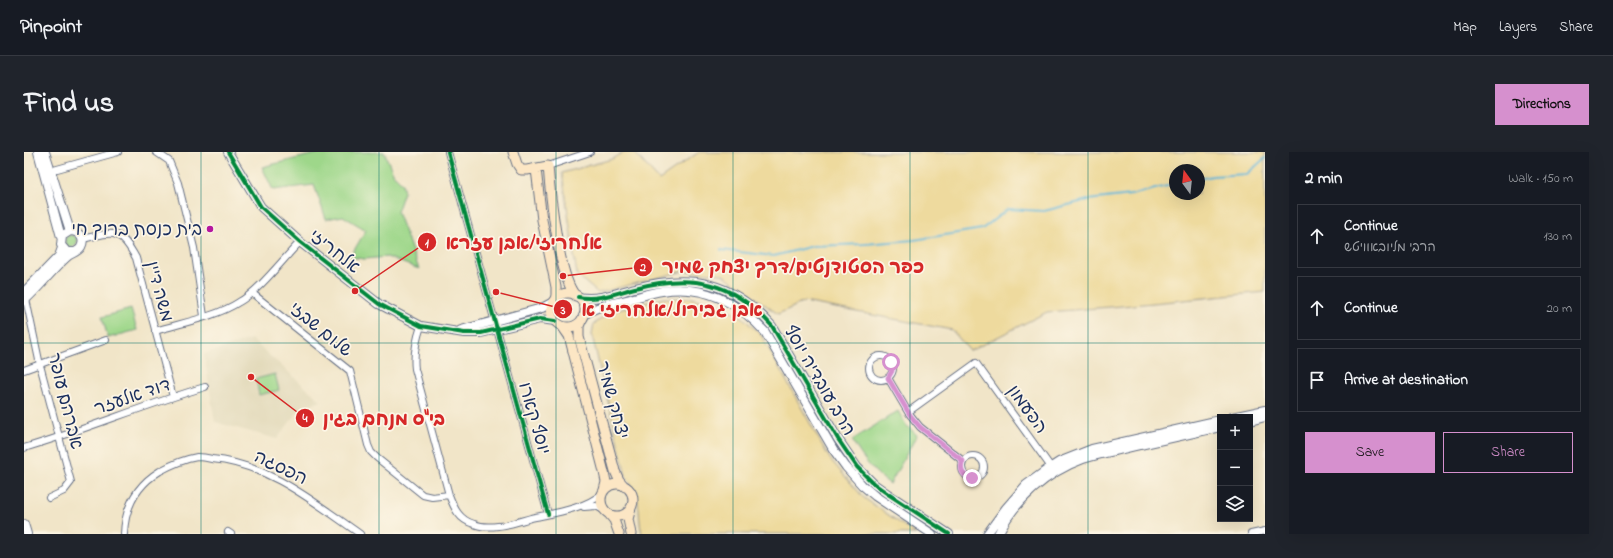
<!DOCTYPE html>
<meta charset="utf-8">
<style>
:root{--surface:#171b24;--page:#20242c;--text:#f1f3f6;--muted:#9ea1a6;--line:#363941;--accent:#d690ce}
body{margin:0;font-family:"Indie Flower","Playpen Sans Hebrew",sans-serif;background:var(--page);color:var(--text)}
.controls{position:absolute;right:12px;bottom:12px;display:grid;overflow:hidden;border-radius:0px;box-shadow:0 4px 16px #0002}
.controls button{width:36px;height:36px;display:grid;place-items:center;padding:0;border:0;border-bottom:1px solid var(--line);background:var(--surface);color:var(--text);font:20px sans-serif}
.compass{position:absolute;left:1145px;top:12px;width:36px;height:36px;border-radius:50%;background:var(--surface);box-shadow:0 4px 16px #0002;rotate:345deg}
.stop{position:absolute;width:12px;height:12px;margin:-9px;border:3px solid #d690ce;border-radius:50%;background:#fff}
.stop.end{background:#d690ce;border-color:#fff;box-shadow:0 1px 4px #0008}
.list{margin:0;padding:0;list-style:none}
h2{display:flex;justify-content:space-between;align-items:center;height:52px;margin:0;padding:0 16px;font-size:17px}
h2 small{font-size:13px;font-weight:400;color:var(--muted)}
.list li{display:grid;grid-template-columns:26px 1fr auto;gap:12px;align-items:center;box-sizing:border-box;height:64px;margin:0 8px 8px;padding:0 8px;border:1px solid var(--line);border-radius:0px}
.list b{display:block;font-size:15px;white-space:nowrap}
.list p{margin:0;font-size:13px;white-space:nowrap;color:var(--muted)}
.list em{font-size:13px;font-style:normal;color:var(--muted)}
.actions{display:flex;gap:8px;padding:12px 16px}
.actions a{flex:1;padding:9px 0;border:1px solid var(--accent);border-radius:0px;text-align:center;font-size:14px;color:var(--accent)}
.actions .main{background:var(--accent);color:#111}
.icon{flex:none;width:22px;height:22px;fill:none;stroke:currentColor;stroke-width:2;stroke-linecap:round;stroke-linejoin:round}
.map{position:relative;flex:none;width:1241px;height:382px;overflow:hidden;border-radius:0px}
header{display:flex;align-items:center;gap:24px;box-sizing:border-box;height:56px;padding:0 20px;background:var(--surface);border-bottom:1px solid var(--line)}
header strong{font-size:19px}
nav{display:flex;gap:22px;margin-inline-start:auto;font-size:14px}
.intro{display:flex;align-items:center;justify-content:space-between;box-sizing:border-box;height:96px;padding:0 24px}
h1{margin:0;font-size:28px}
.button{padding:10px 18px;border-radius:0px;background:var(--accent);color:#111;font-size:14px;font-weight:700}
main{display:flex;gap:24px;padding:0 24px}
aside{flex:1;background:var(--surface);border-radius:0px;box-shadow:0 4px 16px #0002}
.map>svg:first-child{display:block}
</style>
<header>
<strong>Pinpoint</strong>
<nav><a>Map</a><a>Layers</a><a>Share</a></nav>
</header>
<div class="intro"><h1>Find us</h1><a class="button">Directions</a></div>
<main>
<div class="map">
<svg width="1241" height="382" viewBox="0 0 1241 382">
<rect width="100%" height="100%" fill="#fcf5e5"/>
<filter id="ink" filterUnits="userSpaceOnUse"><feTurbulence type="fractalNoise" baseFrequency=".025" numOctaves="2"/><feDisplacementMap in="SourceGraphic" scale="8" xChannelSelector="R" yChannelSelector="G"/><feConvolveMatrix kernelMatrix="1 2 1 2 8 2 1 2 1" color-interpolation-filters="sRGB"/></filter>
<filter id="wash" filterUnits="userSpaceOnUse"><feTurbulence type="fractalNoise" baseFrequency=".012" numOctaves="4" result="noise"/><feDisplacementMap in="SourceGraphic" scale="16" xChannelSelector="R" yChannelSelector="G"/><feGaussianBlur stdDeviation="0.9" result="paint"/><feColorMatrix in="noise" values="0 0 0 0 0 0 0 0 0 0 0 0 0 0 0 0 0 1.4 0 .05"/><feComposite in="paint" operator="in"/></filter>
<g filter="url(#wash)">
<rect width="100%" height="100%" fill="#f1e5c8"/>
<!-- built -->
<path fill="#e1d8b8" d="M227 187 297 249 275 258 253 287 191 270 180 202Z"/>
<!-- green -->
<path fill="#9ed78a" stroke="#5c8374" d="M299 0H360L370 23 378 31 380 40 373 60 395 117 363 105 340 107 326 105 342 78 319 64 302 67 290 33 249 38 238 15Z
M41 89a6 6 0 1 1 12 0a6 6 0 1 1-12 0Z
M107 157 113 178 84 186 78 165Z
M251 222 255 238 235 243 232 227Z
M874 259 882 273 893 283 866 332C849 320 838 306 828 288Z"/>
<!-- sand -->
<path fill="#eeda9e" stroke="#84847e" fill-rule="evenodd" d="M599 0H610L635 28 675 0H1241V140L1098 154 1023 160 946 199 928 178 780 150 754 162 698 122 660 119 574 141 553 123 538 21 588 7ZM1151 18H1175V42H1151Z
M639 146H667L692 152 717 164 737 183 806 307 840 346 892 382H618C615 371 616 361 614 350 612 340 607 332 602 324L568 183 570 172 587 160Z"/>
<g fill="none" stroke-linecap="round" stroke-linejoin="round">
<!-- stream -->
<path stroke="#5cb6d9" stroke-width="2" d="M1175 27 1188 24 1223 22 1241 6
M697 98 750 104 789 94 841 92 890 88 958 77 984 57 1020 59 1064 48 1107 43 1151 32"/>
</g>
</g>
<g filter="url(#ink)">
<g fill="none" stroke-linecap="round" stroke-linejoin="round">
<defs>
<path id="minor" d="M132 0 145 9 154 31 170 96 180 164
M424 0 524 362
M524 14 566 0
M26 19 94 0
M58 87C90 80 95 75 112 106L149 245
M228 141 326 219 344 293 347 300 353 306 399 343 408 345 425 343
M2 147 16 213 47 330 40 339 25 346
M397 174C392 189 389 202 391 217L425 343C430 356 435 368 450 372 457 375 466 375 474 374 485 373 496 369 507 366 530 361 561 357 579 341
M131 179C157 171 192 165 215 150 235 139 259 107 276 90
M845 216a12 12 0 1 1 24 0a12 12 0 1 1-24 0Z
M0 218 82 188
M864 226 884 260 896 275 939 309
M884 260 952 211 1029 318
M0 296C61 278 120 253 181 235
M938 315a11 11 0 1 1 22 0a11 11 0 1 1-22 0Z
M560 355 572 354 581 359
M204 380 207 382
M100 382C101 355 113 333 136 319 147 313 161 307 173 305 178 305 184 306 188 307 245 312 291 351 336 382
M1227 382 1241 379"/>
<path id="tertiary" d="M14 0 37 85
M21 0 46 79
M204 0 237 55 276 90 355 152 397 174 440 181H457L516 167 531 169
M0 140 35 104 38 96
M554 145C574 149 592 141 611 136 667 121 708 129 748 174L814 287 833 315 850 332 864 342 925 382
M0 149C16 135 28 118 44 104 48 101 54 100 57 95 62 86 54 79 46 79L38 84 37 93 43 100H50
M559 164C571 154 587 152 602 148 614 145 626 141 638 139 679 132 714 150 741 180L809 297 822 315 838 333 851 344 908 382
M437 178 518 156 529 150
M1208 265 1241 258
M1226 269 1241 265
M0 372 3 382
M963 382 982 356 1002 333 1024 317 1035 310 1068 297 1196 268
M974 382C991 348 1023 320 1059 307 1077 301 1097 298 1116 293 1142 287 1169 281 1196 275"/>
<path id="secondary" d="M489 0 493 12 497 18H503L524 14C526 40 535 127 552 144
M512 17 518 68 532 135V143L531 148
M527 158a17 17 0 1 1 34 0a17 17 0 1 1-34 0Z
M558 167 555 174V185L591 319 595 328 601 335
M538 174 545 184 580 320 582 330 580 338
M577 348a16 16 0 1 1 32 0a16 16 0 1 1-32 0Z
M607 356 604 367 607 382
M585 362 590 368 595 382"/>
</defs>
<!-- minor casing -->
<use href="#minor" stroke="#666f83" stroke-width="8"/>
<!-- tertiary casing -->
<use href="#tertiary" stroke="#666f83" stroke-width="10"/>
<!-- secondary casing -->
<use href="#secondary" stroke="#666f83" stroke-width="11"/>
<!-- minor -->
<use href="#minor" stroke="#fff" stroke-width="6"/>
<!-- tertiary -->
<use href="#tertiary" stroke="#fff" stroke-width="8"/>
<!-- secondary -->
<use href="#secondary" stroke="#fce6c4" stroke-width="9"/>
<defs>
<path id="cycleway" d="M204 0 237 55 276 90 355 152 397 174 440 181H457L516 167 531 169
M424 0 524 362
M554 145C574 149 592 141 611 136 667 121 708 129 748 174L814 287 833 315 850 332 864 342 925 382"/>
</defs>
<!-- cycleway casing -->
<use href="#cycleway" stroke="#fcf5e5" stroke-width="6"/>
<!-- cycleway -->
<use href="#cycleway" stroke="#00873e" stroke-width="4"/>
</g>
</g>
<g fill="none" stroke-linecap="round" stroke-linejoin="round" filter="url(#ink)">
<!-- route -->
<path stroke="#d690ce" stroke-width="5" d="M867 210 868 219 864 226 886 263 896 275 939 309C935 318 939 325 948 326"/>
</g>
<!-- grid -->
<path fill="none" stroke="#0f766e" stroke-width="1" stroke-opacity="0.55" d="M177 0V382M355 0V382M532 0V382M709 0V382M886 0V382M1064 0V382M0 191H1241"/>
<!-- markers -->
<circle fill="#b5179e" stroke="#fcf5e5" stroke-width="1.5" cx="186" cy="77" r="4"/>
<g text-anchor="middle" stroke-width="3.5" stroke-linejoin="round" paint-order="stroke">
<!-- poi labels -->
<g font-size="18" fill="#1b2f5e" stroke="#fcf5e5" text-anchor="end">
<text x="178" y="83">בית כנסת ברוך חי</text>
</g>
<!-- street labels -->
<g font-size="18" fill="#1b2f5e" stroke="#fcf5e5">
<text transform="translate(311 99) rotate(38)" y="6">אלחריזי</text>
<text transform="translate(136 139) rotate(75)" y="6">משה דיין</text>
<text transform="translate(297 177) rotate(39)" y="6">שלום שבזי</text>
<text transform="translate(796 228) rotate(60)" y="6">הרב עובדיה יוסף</text>
<text transform="translate(108 244) rotate(-19)" y="6">דוד אלעזר</text>
<text transform="translate(589 248) rotate(75)" y="6">יצחק שמיר</text>
<text transform="translate(42 249) rotate(76)" y="6">אברהם עופר</text>
<text transform="translate(1004 257) rotate(54)" y="6">הפעמון</text>
<text transform="translate(511 266) rotate(74)" y="6">יוסף קארו</text>
<text transform="translate(257 315) rotate(26)" y="6">הפסגה</text>
</g>
</g>
<!-- callouts -->
<path fill="none" stroke="#d62828" stroke-width="1.5" d="M331 139L403 90M539 124L619 115M472 140L539 157M227 225L281 266"/>
<g fill="#d62828" stroke="#fcf5e5" stroke-width="1.5">
<circle cx="331" cy="139" r="4"/>
<circle cx="539" cy="124" r="4"/>
<circle cx="472" cy="140" r="4"/>
<circle cx="227" cy="225" r="4"/>
<circle cx="403" cy="90" r="10"/>
<circle cx="619" cy="115" r="10"/>
<circle cx="539" cy="157" r="10"/>
<circle cx="281" cy="266" r="10"/>
</g>
<g font-size="12" text-anchor="middle" font-weight="bold" fill="#fff">
<text x="403" y="95">1</text>
<text x="619" y="119">2</text>
<text x="539" y="162">3</text>
<text x="281" y="270">4</text>
</g>
<g font-size="19" text-anchor="middle" font-weight="bold" fill="#d62828" stroke="#fcf5e5" stroke-width="3.5" stroke-linejoin="round" paint-order="stroke">
<text x="500" y="97">אלחריזי/אבן עזרא</text>
<text x="769" y="121">כפר הסטודנטים/דרך יצחק שמיר</text>
<text x="648" y="164">אבן גבירול/אלחריזי א</text>
<text x="360" y="273">בי"ס מנחם בגין</text>
</g>
</svg>
<div class="controls">
<button>+</button>
<button>−</button>
<button><svg class="icon" aria-label="layers" viewBox="0 0 24 24"><path d="M12 4l9 5-9 5-9-5zM3 14l9 5 9-5"/></svg></button>
</div>
<svg class="compass" viewBox="-18 -18 36 36"><path d="M0-13l5 13h-10z" fill="#e53935"/><path d="M0 13l5-13h-10z" fill="#9ea1a6"/></svg>
<div class="stop" style="left:867px;top:210px"></div>
<div class="stop end" style="left:948px;top:326px"></div>
</div>
<aside>
<h2>2 min<small>Walk · 150 m</small></h2>
<ul class="list">
<li><svg class="icon" aria-label="ahead" viewBox="0 0 24 24"><path d="M12 20V5M6 11l6-6 6 6"/></svg><div><b>Continue</b><p>הרבי מליובאוויטש</p></div><em>130 m</em></li>
<li><svg class="icon" aria-label="ahead" viewBox="0 0 24 24"><path d="M12 20V5M6 11l6-6 6 6"/></svg><div><b>Continue</b></div><em>20 m</em></li>
<li><svg class="icon" aria-label="arrive" viewBox="0 0 24 24"><path d="M6 21V4h12l-3 4 3 4H6"/></svg><div><b>Arrive at destination</b></div></li>
</ul>
<div class="actions"><a class="main">Save</a><a>Share</a></div>
</aside>
</main>
